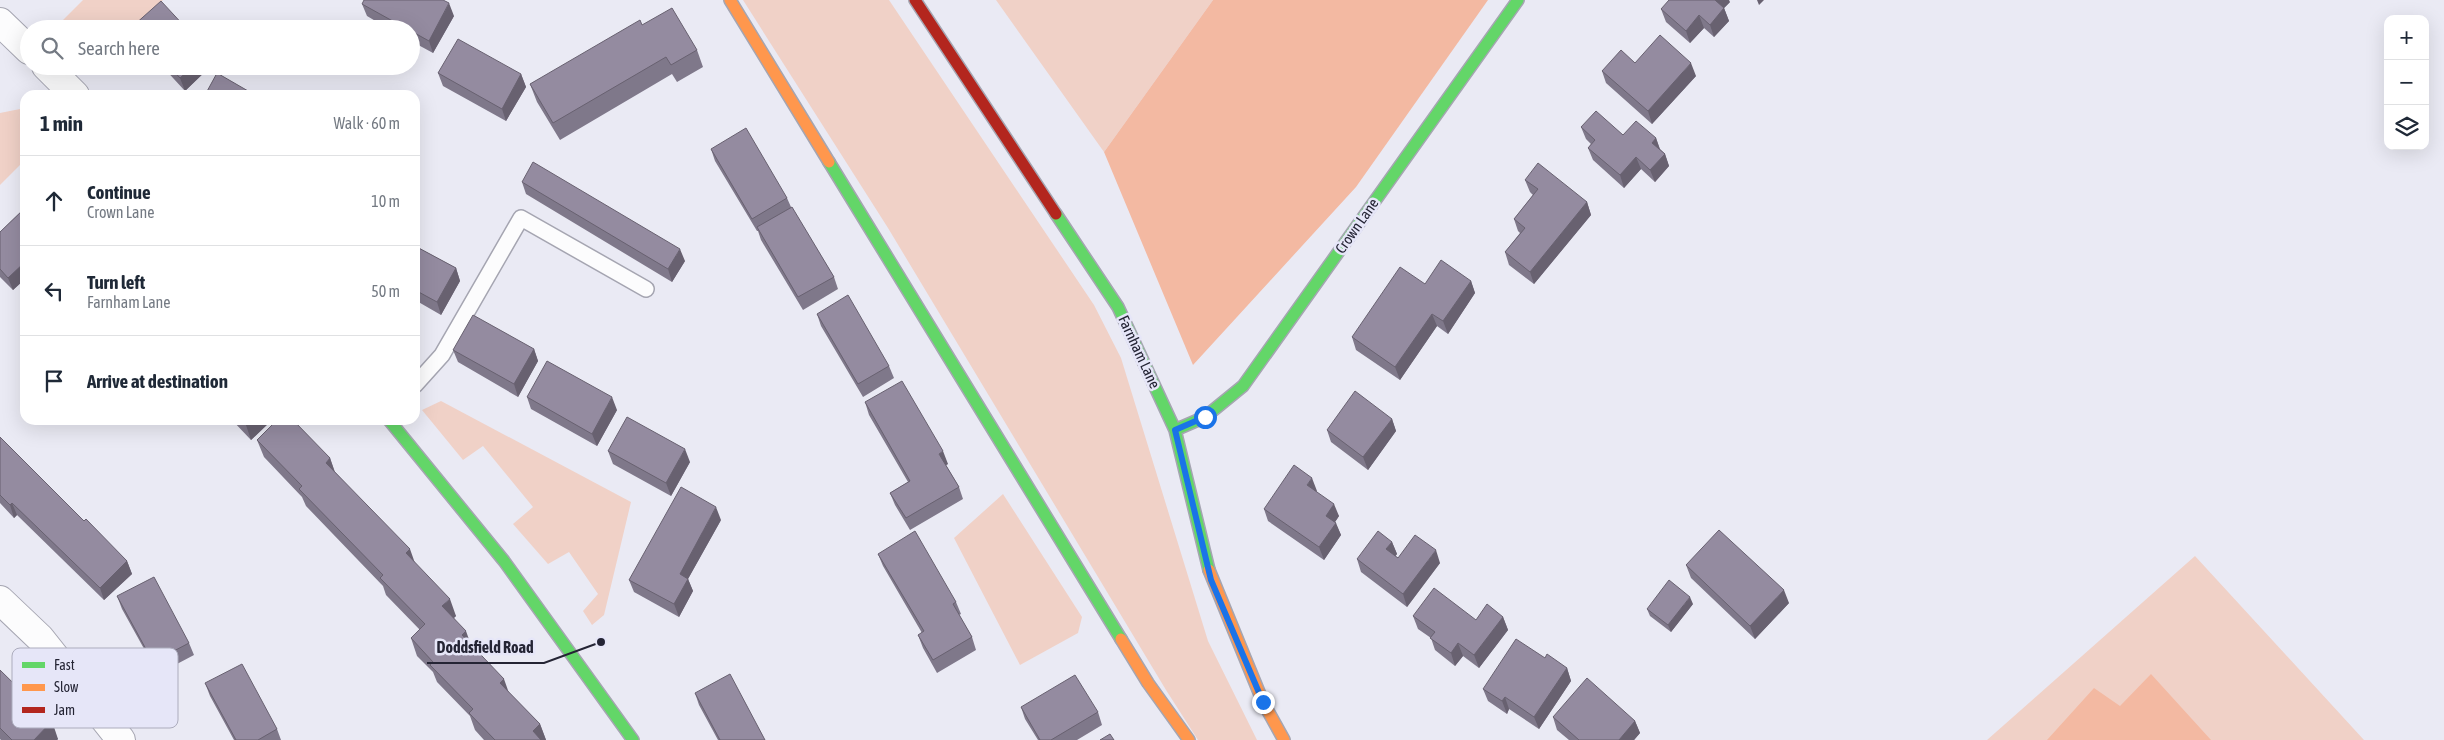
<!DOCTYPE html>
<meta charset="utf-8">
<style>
:root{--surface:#fff;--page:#f2f2f3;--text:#1f2937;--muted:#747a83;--line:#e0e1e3}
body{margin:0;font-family:"Asap Condensed",sans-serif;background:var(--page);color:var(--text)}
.controls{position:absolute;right:15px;top:15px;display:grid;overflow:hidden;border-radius:10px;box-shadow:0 5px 20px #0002}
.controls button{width:45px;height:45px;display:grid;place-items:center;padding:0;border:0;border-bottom:1px solid var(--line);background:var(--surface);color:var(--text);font:25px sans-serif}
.stop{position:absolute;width:15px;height:15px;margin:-11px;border:4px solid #1a73e8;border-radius:50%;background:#fff}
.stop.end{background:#1a73e8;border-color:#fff;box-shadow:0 1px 5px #0008}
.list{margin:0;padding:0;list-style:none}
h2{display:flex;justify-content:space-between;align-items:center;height:65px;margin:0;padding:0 20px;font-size:21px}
h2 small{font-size:16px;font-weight:400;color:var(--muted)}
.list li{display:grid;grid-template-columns:32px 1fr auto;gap:15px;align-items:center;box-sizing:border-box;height:90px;padding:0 20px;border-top:1px solid var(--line)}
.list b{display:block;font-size:19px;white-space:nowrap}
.list p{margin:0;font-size:16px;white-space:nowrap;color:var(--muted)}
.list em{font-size:16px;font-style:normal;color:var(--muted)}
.icon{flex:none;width:28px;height:28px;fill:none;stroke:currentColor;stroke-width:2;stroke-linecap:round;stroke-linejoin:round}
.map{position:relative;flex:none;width:2444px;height:740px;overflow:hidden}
.search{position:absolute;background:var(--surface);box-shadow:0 5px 20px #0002;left:20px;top:20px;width:400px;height:55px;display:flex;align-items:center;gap:12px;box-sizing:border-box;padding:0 18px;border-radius:28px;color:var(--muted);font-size:19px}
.panel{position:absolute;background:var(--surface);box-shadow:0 5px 20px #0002;left:20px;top:90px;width:400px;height:335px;border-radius:15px}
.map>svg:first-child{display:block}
</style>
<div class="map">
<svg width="2444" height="740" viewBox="0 0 2444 740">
<rect width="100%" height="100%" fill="#eaeaf4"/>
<!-- green -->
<path fill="#f0d1c7" d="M83 0H163L134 29H54Z
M743 0H889L1094 305 1121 358 1208 641 1257 740H1198L1166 690 888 228Z
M996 0H1213L1104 152Z
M25 108V160L0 185V113Z
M441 401 631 502 604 615 592 625 583 611 598 594 569 552 548 564 513 524 533 507 483 446 463 460 422 410Z
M1003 494 1082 617 1078 633 1020 665 954 538Z
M2195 556 2364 740H1987Z"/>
<!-- forest -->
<path fill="#f3b9a2" d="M1213 0H1488L1356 187 1193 365 1104 152Z
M2151 674 2211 740H2047L2094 688 2120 706Z"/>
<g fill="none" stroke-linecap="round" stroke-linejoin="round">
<defs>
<path id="lane" d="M415 385 442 355 521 218 646 289"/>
<path id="street" d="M0 22 29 50
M46 66 75 95
M0 600 40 638 121 740"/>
<path id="fast" d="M829 162 1121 639
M1056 214 1118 307 1175 430 1209 570
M389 420 504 561 633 740
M1175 430 1205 417 1243 386 1518 0"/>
<path id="slow" d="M730 0 829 162
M1209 570 1263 702 1284 740
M1121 639 1148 683 1189 740"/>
<path id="jam" d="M915 0 1056 214"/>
</defs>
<!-- lane casing -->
<use href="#lane" stroke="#a5a5b1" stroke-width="18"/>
<!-- street casing -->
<use href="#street" stroke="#a5a5b1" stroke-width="30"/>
<!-- fast casing -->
<use href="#fast" stroke="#a5a5b1" stroke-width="14"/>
<!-- slow casing -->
<use href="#slow" stroke="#a5a5b1" stroke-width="14"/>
<!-- jam casing -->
<use href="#jam" stroke="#a5a5b1" stroke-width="14"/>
<!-- lane -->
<use href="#lane" stroke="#fcfcfd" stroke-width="15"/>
<!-- street -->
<use href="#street" stroke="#fcfcfd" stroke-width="28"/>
<!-- fast -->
<use href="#fast" stroke="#63d668" stroke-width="11"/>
<!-- slow -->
<use href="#slow" stroke="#ff974d" stroke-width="11"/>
<!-- jam -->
<use href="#jam" stroke="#b3261e" stroke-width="11"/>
</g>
<!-- wall -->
<path fill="#7f788a" d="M1730 2 1724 8 1729 21 1714 37 1704 28 1690 43 1666 22 1661 9Z
M362 4 454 16 433 53 411 41V29H389L367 16Z
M642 25 697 50 703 67 677 82 672 74 560 140 537 102 530 84Z
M1635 63 1696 76 1652 124 1606 83 1602 71Z
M162 66H211L185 91Z
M438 73 521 74 526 87 506 121 443 86Z
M1581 127 1623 135 1656 138 1660 149 1665 154 1669 166 1655 182 1641 169 1624 188 1593 160 1588 148 1591 144 1586 139Z
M711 149 787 198 791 207 834 277 838 289 803 310 761 240 758 231H757L715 161Z
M1525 180 1587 202 1591 215 1534 284 1509 265 1505 252 1520 233 1518 231 1514 219 1533 195 1530 192Z
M522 182 685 261 672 282 526 194Z
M25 208V279L13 290 0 277V232Z
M415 246 456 268 460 281 441 315 415 300Z
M1471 281 1475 293 1448 334 1437 326 1400 380 1356 350 1352 337 1425 284Z
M817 314 889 366 894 378 863 397 821 326Z
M534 349 538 361 518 397 458 362 453 350Z
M527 397 617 410 597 446 531 409Z
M865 402 948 464 946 465 959 487 963 499 910 530 895 505 890 493 908 482 869 415Z
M1392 419 1396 431 1368 470 1331 442 1327 430Z
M232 420H272L251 440Z
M0 437 84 521 127 561 132 574 104 600 17 515 14 518 0 503Z
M257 440 330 458 335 472 414 562 456 616 454 618 471 645 509 693 540 724 546 740H484L475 730 470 716 437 682 433 672 417 656 411 638 420 630 386 595 383 586 306 506 302 497 264 457Z
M608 451 690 462 671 496 613 464Z
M1316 491 1339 516 1335 522 1341 535 1324 560 1268 521 1264 509 1317 491Z
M721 520 688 579 693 591 679 617 634 592 629 580Z
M1392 542 1397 554 1395 556 1398 558 1440 563 1407 607 1361 572 1357 559Z
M878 554 956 602 961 614 959 615 972 637 976 650 937 673 923 648 918 635 922 633 883 566Z
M1686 565 1789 603 1755 639 1691 578Z
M117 596 189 643 194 655 158 674 122 609Z
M1693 604 1671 632 1650 616 1647 609Z
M1413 616 1476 620 1503 617 1508 630 1479 668 1463 656 1455 666 1435 650 1431 638 1418 629Z
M1545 658 1567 668 1571 681 1539 729 1509 709 1507 714 1488 701 1483 689Z
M0 670 58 739 57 740H1L0 739Z
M205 683 277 729 281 740H234L210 696Z
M695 693 765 740H718L699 705Z
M1021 707 1098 712 1102 725 1077 740H1038L1025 719Z
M1553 717 1635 721 1640 733 1634 740H1569L1557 730Z"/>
<!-- shaded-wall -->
<path fill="#686170" d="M1715 0H1729L1730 2 1720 12Z
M1757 0H1764L1759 5Z
M449 3 454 16 433 53 429 41Z
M1724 8 1729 21 1714 37 1710 25Z
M1699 15 1704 28 1690 43 1686 31Z
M1691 63 1696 76 1652 124 1648 111Z
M193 66H211L185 91 180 78Z
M521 74 526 87 506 121 502 109Z
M1656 138 1660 150 1652 143Z
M1665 154 1669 166 1655 182 1650 170Z
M1636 157 1641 169 1624 188 1620 175Z
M1587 202 1591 215 1534 284 1530 272Z
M680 249 685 261 672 282 668 269Z
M25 262V279L13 290 8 278Z
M456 268 460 281 441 315 437 302Z
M1471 281 1475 293 1448 334 1443 321Z
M1432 314 1437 326 1400 380 1395 367Z
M534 349 538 361 518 397 514 384Z
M612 397 617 410 597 446 592 434Z
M1392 419 1396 431 1368 470 1363 457Z
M248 420H272L251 440 245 422Z
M685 449 690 462 671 496 666 483Z
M943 451 948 464 944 466 939 454Z
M330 458 336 476 326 463Z
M1312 478 1317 491 1312 498 1307 485Z
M12 503 17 515 14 518 10 505Z
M1334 504 1339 516 1331 528 1326 516Z
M716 507 721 520 684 586 680 574Z
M1336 523 1341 535 1324 560 1319 547Z
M1392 542 1397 554 1391 562 1386 549Z
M410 549 416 566 406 553Z
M1436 550 1440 563 1407 607 1403 594Z
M127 561 132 574 104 600 100 588Z
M688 579 693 591 679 617 674 604Z
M1784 590 1789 603 1755 639 1750 626Z
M1690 597 1693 604 1671 632 1668 625Z
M450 599 456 616 448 623 442 606Z
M1503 617 1508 630 1479 668 1474 655Z
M466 631 472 648 462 635Z
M1458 643 1463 656 1455 666 1451 653Z
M1567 668 1571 681 1539 729 1534 717Z
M504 679 510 696 500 683Z
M1505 697 1509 709 1507 714 1502 701Z
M52 721 58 739 57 740H34Z
M1635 721 1640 733 1634 740H1619Z
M540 724 546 740H536L533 731Z"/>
<!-- building -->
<path fill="#948ba0" stroke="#686170" d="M364 0H443L449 3 429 41 411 31V29H407L362 4Z
M1669 0H1715L1724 8 1710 25 1699 15 1686 31 1661 9Z
M161 1 187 29H135L133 26Z
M672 8 697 50 671 65 666 57 553 123 530 84 640 20 642 25Z
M1660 35 1691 63 1648 111 1602 71 1621 50 1635 63Z
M458 39 521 74 502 109 438 73Z
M169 66H193L180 78Z
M217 73 255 95H205Z
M1596 111 1623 135 1636 121 1656 138 1652 143 1665 154 1650 170 1636 157 1620 175 1588 148 1595 140 1581 127Z
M746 128 787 198 752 219 711 149Z
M533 162 680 249 668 269 522 182Z
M1538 163 1587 202 1530 272 1505 252 1525 228 1514 219 1538 189 1525 180Z
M792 207 834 277 798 297 757 227Z
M25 208V262L8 278 0 269V232Z
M415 246 456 268 437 302 415 290Z
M1441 260 1471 281 1443 321 1432 314 1395 367 1352 337 1400 267 1425 284Z
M848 295 889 366 858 384 817 314Z
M473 315 534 349 514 384 453 350Z
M547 361 612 397 592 434 527 397Z
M902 381 943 451 939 454 959 487 906 518 890 493 910 481 865 402Z
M1355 391 1392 419 1363 457 1327 430Z
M627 417 685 449 666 483 608 451Z
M277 420H293L330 458 326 463 410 549 406 553 450 599 442 606 466 631 462 635 504 679 500 683 540 724 533 731 541 740H495L469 713 473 709 430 665 433 662 411 638 425 624 380 578 383 575 299 489 302 486 257 440Z
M0 437 84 521 86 519 127 561 100 588 12 503 10 505 0 495Z
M1294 465 1312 478 1307 485 1334 504 1326 516 1336 523 1319 547 1264 509Z
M681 487 716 507 680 574 688 579 674 604 629 580Z
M1719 530 1784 590 1750 626 1686 565Z
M915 531 956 602 953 604 972 637 933 660 918 635 924 631 878 554Z
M1378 531 1392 542 1386 549 1398 558 1415 535 1436 550 1403 594 1357 559Z
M154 577 189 643 153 662 117 596Z
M1669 580 1690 597 1668 625 1647 609Z
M1434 588 1476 620 1487 604 1503 617 1474 655 1458 643 1451 653 1430 638 1435 632 1413 616Z
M1516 639 1545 658 1547 654 1567 668 1534 717 1505 697 1502 701 1483 689Z
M242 664 277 729 258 740H236L205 683Z
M0 670 52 721 34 740H12L0 728Z
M730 674 765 740H720L695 693Z
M1075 675 1098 712 1051 740H1040L1021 707Z
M1587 678 1635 721 1619 740H1579L1553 717Z
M1110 734 1114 740H1100Z"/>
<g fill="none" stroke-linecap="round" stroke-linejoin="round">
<!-- route -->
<path stroke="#1a73e8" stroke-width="6" d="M1205 417 1175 430 1211 580 1263 702"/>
</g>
<g text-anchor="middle" stroke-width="5" stroke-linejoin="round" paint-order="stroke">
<!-- street labels -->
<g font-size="15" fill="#242434" stroke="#e6e6f8">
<text transform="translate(1357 226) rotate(-55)" y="5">Crown Lane</text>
<text transform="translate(1139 352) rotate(65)" y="5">Farnham Lane</text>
</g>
</g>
<!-- legend -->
<rect x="12" y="648" width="166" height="80" rx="8" fill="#e6e6f8" stroke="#acacbd" stroke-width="1"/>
<rect x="22" y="662" width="23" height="6" fill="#63d668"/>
<rect x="22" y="684" width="23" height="7" fill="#ff974d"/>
<rect x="22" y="707" width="23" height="6" fill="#b3261e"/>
<g font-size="14" fill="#242434">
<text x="54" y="670">Fast</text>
<text x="54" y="692">Slow</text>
<text x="54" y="715">Jam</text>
</g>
<!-- callouts -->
<path fill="none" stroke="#242434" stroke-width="2" d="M601 642L544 663H427"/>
<circle fill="#242434" stroke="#e6e6f8" stroke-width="2" cx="601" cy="642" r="5"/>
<g font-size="16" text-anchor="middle" font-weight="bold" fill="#242434" stroke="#e6e6f8" stroke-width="5" stroke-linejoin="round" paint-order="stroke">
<text x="485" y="653">Doddsfield Road</text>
</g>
</svg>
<div class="controls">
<button>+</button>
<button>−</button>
<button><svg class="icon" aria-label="layers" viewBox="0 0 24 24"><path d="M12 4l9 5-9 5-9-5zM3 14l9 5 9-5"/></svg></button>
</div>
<div class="stop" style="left:1205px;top:417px"></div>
<div class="stop end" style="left:1263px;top:702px"></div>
<div class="search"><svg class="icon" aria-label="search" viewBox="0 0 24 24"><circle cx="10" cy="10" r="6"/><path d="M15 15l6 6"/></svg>Search here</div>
<section class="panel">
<h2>1 min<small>Walk · 60 m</small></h2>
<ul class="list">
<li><svg class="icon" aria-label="ahead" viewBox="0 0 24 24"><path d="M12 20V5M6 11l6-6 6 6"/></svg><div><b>Continue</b><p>Crown Lane</p></div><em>10 m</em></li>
<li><svg class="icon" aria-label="left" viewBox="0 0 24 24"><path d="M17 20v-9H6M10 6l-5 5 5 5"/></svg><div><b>Turn left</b><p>Farnham Lane</p></div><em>50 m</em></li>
<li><svg class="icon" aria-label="arrive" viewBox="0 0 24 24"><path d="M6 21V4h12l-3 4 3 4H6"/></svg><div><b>Arrive at destination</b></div></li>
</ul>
</section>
</div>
